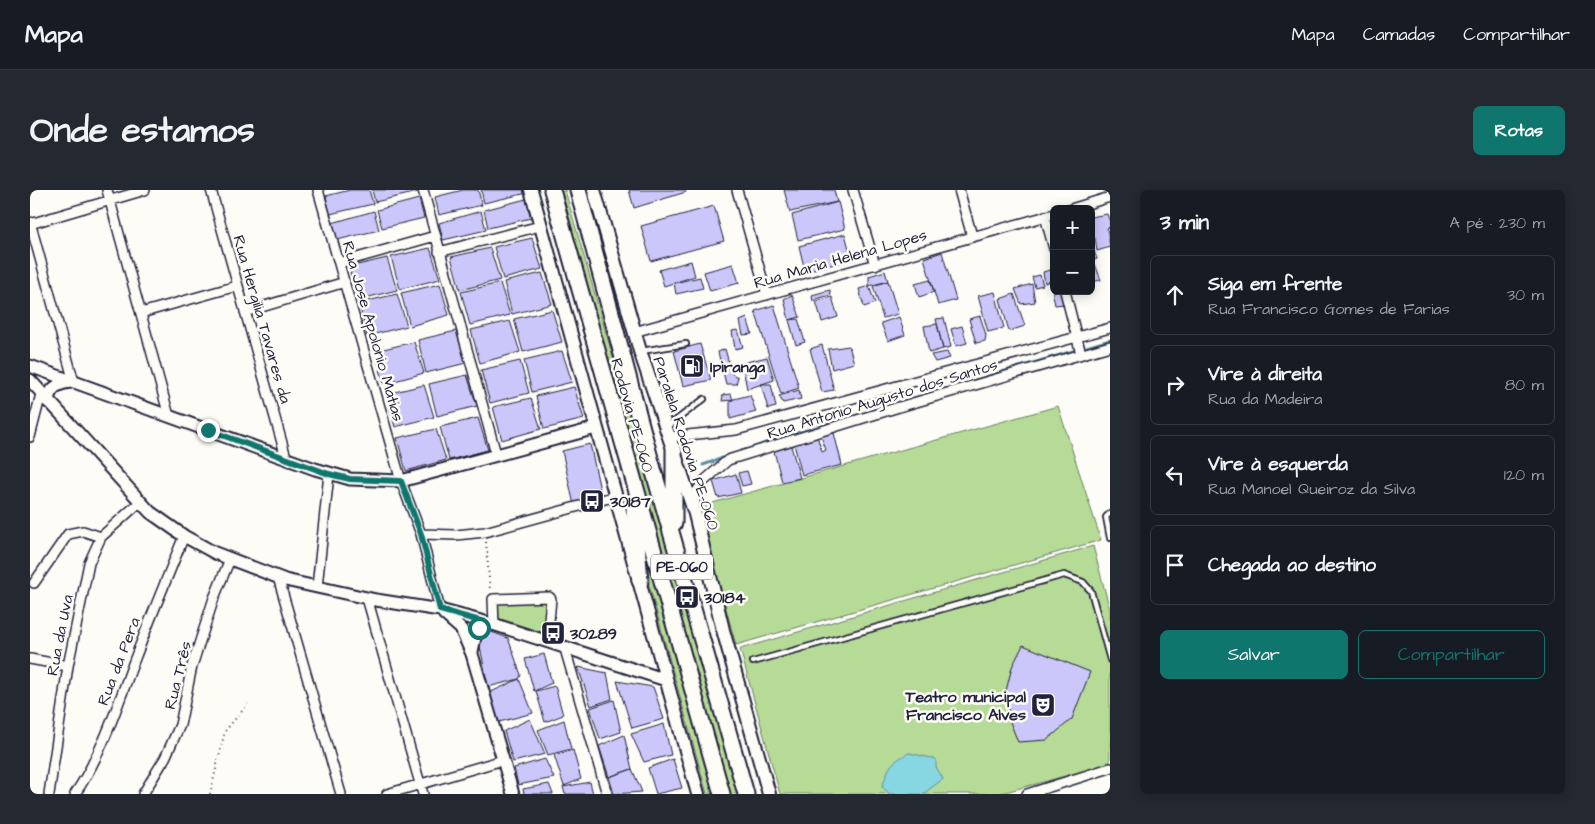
<!DOCTYPE html>
<html lang="pt">
<meta charset="utf-8">
<style>
:root{--surface:#171b24;--page:#242831;--text:#f1f3f6;--muted:#9ea1a6;--line:#363941;--accent:#0f766e}
body{margin:0;font-family:"Architects Daughter",sans-serif;background:var(--page);color:var(--text)}
.controls{position:absolute;right:15px;top:15px;display:grid;overflow:hidden;border-radius:8px;box-shadow:0 2px 12px #0003}
.controls button{width:45px;height:45px;display:grid;place-items:center;padding:0;border:0;border-bottom:1px solid var(--line);background:var(--surface);color:var(--text);font:25px sans-serif}
.stop{position:absolute;width:15px;height:15px;margin:-11px;border:4px solid #0f766e;border-radius:50%;background:#fff}
.stop.end{background:#0f766e;border-color:#fff;box-shadow:0 1px 5px #0008}
.list{margin:0;padding:0;list-style:none}
h2{display:flex;justify-content:space-between;align-items:center;height:65px;margin:0;padding:0 20px;font-size:21px}
h2 small{font-size:16px;font-weight:400;color:var(--muted)}
.list li{display:grid;grid-template-columns:32px 1fr auto;gap:15px;align-items:center;box-sizing:border-box;height:80px;margin:0 10px 10px;padding:0 10px;border:1px solid var(--line);border-radius:8px}
.list b{display:block;font-size:19px;white-space:nowrap}
.list p{margin:0;font-size:16px;white-space:nowrap;color:var(--muted)}
.list em{font-size:16px;font-style:normal;color:var(--muted)}
.actions{display:flex;gap:10px;padding:15px 20px}
.actions a{flex:1;padding:11px 0;border:1px solid var(--accent);border-radius:8px;text-align:center;font-size:18px;color:var(--accent)}
.actions .main{background:var(--accent);color:#fff}
.icon{flex:none;width:28px;height:28px;fill:none;stroke:currentColor;stroke-width:2;stroke-linecap:round;stroke-linejoin:round}
.map{position:relative;flex:none;width:1080px;height:604px;overflow:hidden;border-radius:8px}
header{display:flex;align-items:center;gap:30px;box-sizing:border-box;height:70px;padding:0 25px;background:var(--surface);border-bottom:1px solid var(--line)}
header strong{font-size:24px}
nav{display:flex;gap:28px;margin-inline-start:auto;font-size:18px}
.intro{display:flex;align-items:center;justify-content:space-between;box-sizing:border-box;height:120px;padding:0 30px}
h1{margin:0;font-size:35px}
.button{padding:12px 22px;border-radius:8px;background:var(--accent);color:#fff;font-size:18px;font-weight:700}
main{display:flex;gap:30px;padding:0 30px}
aside{flex:1;background:var(--surface);border-radius:8px;box-shadow:0 2px 12px #0003}
.map>svg:first-child{display:block}
</style>
<header>
<strong>Mapa</strong>
<nav><a>Mapa</a><a>Camadas</a><a>Compartilhar</a></nav>
</header>
<div class="intro"><h1>Onde estamos</h1><a class="button">Rotas</a></div>
<main>
<div class="map">
<svg width="1080" height="604" viewBox="0 0 1080 604">
<rect width="100%" height="100%" fill="#fdfcf7"/>
<filter id="ink" filterUnits="userSpaceOnUse"><feTurbulence type="fractalNoise" baseFrequency=".02" numOctaves="2"/><feDisplacementMap in="SourceGraphic" scale="10" xChannelSelector="R" yChannelSelector="G"/><feConvolveMatrix kernelMatrix="1 2 1 2 8 2 1 2 1" color-interpolation-filters="sRGB"/></filter>
<g filter="url(#ink)">
<!-- green -->
<path fill="#b6db96" stroke="#6c7e68" d="M535 0 708 604H698L526 5Z
M1028 216 1071 350 706 455 668 317Z
M610 336 687 604H677L618 391 606 345Z
M1063 356 1080 420V574L968 604H750L710 459Z
M524 403 522 447 462 428V407Z"/>
<!-- water -->
<path fill="#87d7e2" stroke="#5f8f9f" d="M879 563 906 569V577L913 589 893 604H860L852 597C859 577 859 573 879 563Z"/>
<g fill="none" stroke-linecap="round" stroke-linejoin="round">
<!-- stream -->
<path stroke="#5f8f9f" stroke-width="3" d="M713 261 750 248 1080 150
M673 275 696 267"/>
</g>
<!-- building -->
<path fill="#ccc7fa" stroke="#22223b" d="M320 0H339L343 14 300 24 296 6Z
M342 0H387L388 2 345 12Z
M433 0H448L452 15 409 25 405 7Z
M451 0H496L497 3 454 13Z
M599 0H655L656 2 604 18Z
M754 0H804L807 12 760 22Z
M389 9 394 28 352 38 347 20Z
M496 9 501 28 458 38 454 20Z
M808 12 815 39 768 50 762 25Z
M684 16 694 51 621 71 611 36Z
M344 21 349 40 307 50 302 33Z
M451 21 456 40 413 50 409 33Z
M1077 24 1080 32V37L1077 38 1080 57 1067 61 1065 48 1061 47V27Z
M815 44 822 70 775 81 769 56Z
M502 48 512 79 473 89 464 57Z
M400 58 410 89 370 99 361 67Z
M460 58 470 90 430 100 421 67Z
M1061 58H1063L1067 69 1061 71Z
M912 62 926 110 908 115 894 68Z
M357 68 367 100 327 110 319 77Z
M661 71 665 86 634 96 629 80Z
M703 74 709 93 680 101 674 82Z
M1065 74 1071 90 1061 92V75Z
M1024 79V90L1015 93 1013 82Z
M855 81 858 91 839 96V86Z
M512 83 522 114 482 124 474 92Z
M1010 85 1013 95 1005 97 1002 87Z
M670 87 673 98 646 104 644 93Z
M900 90 904 102 889 107 885 94Z
M858 91 868 124 853 128 843 96Z
M470 93 480 125 440 135 431 102Z
M1024 93V101H1031L1034 114 1025 115 1021 94Z
M410 94 419 125 380 136 371 103Z
M1002 94 1005 112 991 114 985 99Z
M839 96 845 113 834 117 829 99Z
M800 100 801 105 786 109 783 112 782 105Z
M965 102 974 138 958 142 948 106Z
M367 104 377 136 337 146 329 113Z
M984 104 995 136 979 141 970 109Z
M762 105 770 127 759 130 754 109Z
M802 107 808 127 792 132 786 111Z
M744 115 769 198 751 204 725 121Z
M522 120 532 152 493 162 484 129Z
M950 126 956 145 955 151 946 153 939 129Z
M869 127 875 145 858 151 851 133Z
M717 128 722 144 713 145 710 131Z
M914 128 921 157 913 159 906 129Z
M768 129 775 152 766 155 759 130Z
M480 131 490 162 450 173 441 140Z
M907 134 913 159 899 163 894 136Z
M932 136 937 153 926 156 921 139Z
M708 140 713 157 705 159 702 141Z
M426 141 436 173 396 183 388 150Z
M384 152 394 183 354 194 345 161Z
M670 154 681 190 653 196 644 161Z
M792 155 804 200 792 202 780 159Z
M819 156 824 173 802 179 798 159Z
M695 159 702 184 708 187 706 194H696L688 162Z
M532 161 542 192 502 202 494 170Z
M917 162 920 168 905 172 901 165Z
M737 167 744 190 717 199 712 173Z
M490 171 499 203 460 213 451 180Z
M437 185 447 216 407 226 399 194Z
M731 194H741L746 217 738 219Z
M394 195 404 227 365 237 356 204Z
M544 197 554 229 514 239 506 206Z
M769 200 771 209 753 213 749 206Z
M701 204 703 210 692 211 693 205Z
M720 205 726 222 700 229V210Z
M501 208 511 239 472 250 463 217Z
M448 228 458 260 419 270 410 237Z
M406 239 416 270 376 281 367 248Z
M804 243 812 275 772 285 764 254 787 246 792 262 796 260 791 246Z
M560 254 572 309 544 315 532 261Z
M761 256 770 288 752 292 744 261Z
M717 281 721 294 712 296 708 283Z
M706 284 711 303 688 308 683 291Z
M456 440 478 448 491 485 489 489 458 497 448 446Z
M993 455 1060 482 1042 529 1017 550 988 552 980 532 976 501 982 477Z
M514 464 522 493 504 501 495 469Z
M548 477 577 483 582 509 561 516Z
M489 489 503 523 469 532 459 503Z
M587 491 623 497 634 529 602 538Z
M525 496 533 525 515 532 506 501Z
M584 510 591 542 570 549 560 518Z
M500 529 515 564 483 572 474 541Z
M534 530 541 559 518 565 508 540Z
M634 534 641 565 614 572 601 544Z
M594 545 602 579 579 587 569 556Z
M543 560 551 589 534 596 524 565Z
M515 569 524 588 488 595 484 578Z
M643 569 652 598 626 604 618 578Z
M602 579 612 602 584 604 579 587Z
M560 592 563 604H535L533 597Z
M519 594 523 604H494L493 599Z"/>
<g fill="none" stroke-linecap="round" stroke-linejoin="round">
<defs>
<path id="service" d="M611 161 656 154
M637 237 674 209
M1080 323 1076 327 1080 348
M723 472 1034 385 1053 392 1061 401 1080 470"/>
<path id="minor" d="M77 0 139 226
M181 0 256 267
M288 0 371 291 391 344 410 420
M393 0 466 264
M707 0 737 105
M823 0 845 75
M929 0 942 46
M1041 19 1080 7
M1015 26 1024 59
M0 32 44 192
M0 34 115 0
M409 62 510 36
M309 73 405 46
M1035 101 1051 164
M215 122 315 92
M111 123 207 96
M604 142 1024 24
M0 247 11 204
M639 247 706 240 1080 138
M665 317V304L674 291 698 270 869 217 1080 156
M391 344 426 345 455 342 586 306
M248 387 311 604
M4 393 38 344 53 341 71 347
M287 397 299 284
M337 408 393 604
M464 435 463 409 519 407 521 409 517 452
M535 459 577 604
M0 469 38 476
M19 604 38 476 59 373 71 347 110 312
M45 604C72 564 87 517 104 471 120 429 137 388 154 346
M113 604 135 568 150 535 162 476 184 408 200 369
M357 604 473 570
M997 604 1080 578"/>
<path id="tertiary" d="M0 176 285 279 320 289 371 291 566 238
M0 190 120 322 154 346 185 363 255 390 346 410 410 420 466 435 636 490
M18 212C19 197 29 193 42 192
M414 424 431 439 442 464 483 604
M442 462 446 442 454 432"/>
<path id="secondary" d="M501 0 668 604
M564 0 610 161 665 324 693 440 739 604"/>
<path id="trunk" d="M522 0 692 604
M548 0 621 272 716 604
M644 260V333
M604 318 610 391"/>
</defs>
<!-- service casing -->
<use href="#service" stroke="#22223b" stroke-width="8"/>
<!-- minor casing -->
<use href="#minor" stroke="#22223b" stroke-width="12"/>
<!-- tertiary casing -->
<use href="#tertiary" stroke="#22223b" stroke-width="15"/>
<!-- secondary casing -->
<use href="#secondary" stroke="#22223b" stroke-width="16"/>
<!-- trunk casing -->
<use href="#trunk" stroke="#22223b" stroke-width="19"/>
<!-- path -->
<path stroke="#22223b" stroke-width="2" stroke-dasharray="1 4" stroke-linecap="butt" d="M456 352 460 400
M180 604 195 541 218 514"/>
<!-- service -->
<use href="#service" stroke="#fdfcf7" stroke-width="4.5"/>
<!-- minor -->
<use href="#minor" stroke="#fdfcf7" stroke-width="9"/>
<!-- tertiary -->
<use href="#tertiary" stroke="#fdfcf7" stroke-width="11"/>
<!-- secondary -->
<use href="#secondary" stroke="#fdfcf7" stroke-width="12"/>
<!-- trunk -->
<use href="#trunk" stroke="#fdfcf7" stroke-width="15"/>
</g>
</g>
<g fill="none" stroke-linecap="round" stroke-linejoin="round" filter="url(#ink)">
<!-- route -->
<path stroke="#0f766e" stroke-width="6" d="M178 240 299 284 320 289 371 291 391 344 410 420 454 432 449 438"/>
</g>
<!-- icons -->
<defs>
<symbol id="fuel-square" viewBox="-11 -11 22 22"><rect x="-9" y="-9" width="18" height="18" rx="4" fill="#22223b" stroke="#fdfcf7"/><path d="M-5.5-6h7V0h2V4h1.3V-2.5L3-4.5l.8-.8L6-3V5H2.5V1h-1V6h-7ZM-4.2-4.7v3.2H.2V-4.7Z" fill="#fff"/></symbol>
<symbol id="bus-square" viewBox="-11 -11 22 22"><rect x="-9" y="-9" width="18" height="18" rx="4" fill="#22223b" stroke="#fdfcf7"/><path d="M-5-6H5V4H4V6H2V4H-2V6H-4V4H-5ZM-3.5-4V0h7V-4ZM-3.5 1.2v1.5H-2V1.2ZM2 1.2v1.5H3.5V1.2Z" fill="#fff"/></symbol>
<symbol id="theatre-square" viewBox="-11 -11 22 22"><rect x="-9" y="-9" width="18" height="18" rx="4" fill="#22223b" stroke="#fdfcf7"/><path d="M-5-5.5Q0-4 5-5.5V0Q5 5 0 6Q-5 5-5 0ZM-3.3-2.5H-1v1.5H-3.3ZM1-2.5H3.3v1.5H1ZM-2.8 1Q0 5.5 2.8 1Z" fill="#fff"/></symbol>
</defs>
<g fill-rule="evenodd">
<use href="#fuel-square" x="648" y="162" width="28" height="28"/>
<use href="#bus-square" x="548" y="297" width="28" height="28"/>
<use href="#bus-square" x="643" y="393" width="28" height="28"/>
<use href="#bus-square" x="509" y="429" width="28" height="28"/>
<use href="#theatre-square" x="999" y="501" width="28" height="28"/>
</g>
<g text-anchor="middle" stroke-width="5" stroke-linejoin="round" paint-order="stroke">
<!-- shield labels -->
<rect fill="#fdfcf7" stroke="#646373" stroke-width="1" x="621" y="364.5" width="62" height="25" rx="4"/>
<g font-size="15" font-weight="bold" fill="#22223b">
<text x="652" y="382">PE-060</text>
</g>
<!-- street labels -->
<g font-size="16" fill="#22223b" stroke="#fdfcf7">
<text transform="translate(810 68) rotate(-16)" y="6">Rua Maria Helena Lopes</text>
<text transform="translate(233 129) rotate(74)" y="6">Rua Hergilia Tavares da</text>
<text transform="translate(344 141) rotate(74)" y="6">Rua Jose Apolonio Matias</text>
<text transform="translate(852 208) rotate(-17)" y="6">Rua Antonio Augusto dos Santos</text>
<text transform="translate(603 225) rotate(74)" y="6">Rodovia PE-060</text>
<text transform="translate(657 253) rotate(72)" y="6">Paralela Rodovia PE-060</text>
<text transform="translate(29 445) rotate(-79)" y="6">Rua da Uva</text>
<text transform="translate(88 471) rotate(-69)" y="6">Rua da Pera</text>
<text transform="translate(147 485) rotate(-76)" y="6">Rua Três</text>
</g>
<!-- poi labels -->
<g font-size="16" font-weight="bold" fill="#22223b" stroke="#fdfcf7" text-anchor="start">
<text x="680" y="182">Ipiranga</text>
<text x="580" y="317">30187</text>
<text x="674" y="413">30184</text>
<text x="540" y="449">30289</text>
<text x="996" y="512" text-anchor="end">Teatro municipal<tspan x="996" dy="18">Francisco Alves</tspan></text>
</g>
</g>
</svg>
<div class="controls">
<button>+</button>
<button>−</button>
</div>
<div class="stop" style="left:449px;top:438px"></div>
<div class="stop end" style="left:178px;top:240px"></div>
</div>
<aside>
<h2>3 min<small>A pé · 230 m</small></h2>
<ul class="list">
<li><svg class="icon" aria-label="ahead" viewBox="0 0 24 24"><path d="M12 20V5M6 11l6-6 6 6"/></svg><div><b>Siga em frente</b><p>Rua Francisco Gomes de Farias</p></div><em>30 m</em></li>
<li><svg class="icon" aria-label="right" viewBox="0 0 24 24"><path d="M7 20v-9h11M14 6l5 5-5 5"/></svg><div><b>Vire à direita</b><p>Rua da Madeira</p></div><em>80 m</em></li>
<li><svg class="icon" aria-label="left" viewBox="0 0 24 24"><path d="M17 20v-9H6M10 6l-5 5 5 5"/></svg><div><b>Vire à esquerda</b><p>Rua Manoel Queiroz da Silva</p></div><em>120 m</em></li>
<li><svg class="icon" aria-label="arrive" viewBox="0 0 24 24"><path d="M6 21V4h12l-3 4 3 4H6"/></svg><div><b>Chegada ao destino</b></div></li>
</ul>
<div class="actions"><a class="main">Salvar</a><a>Compartilhar</a></div>
</aside>
</main>
